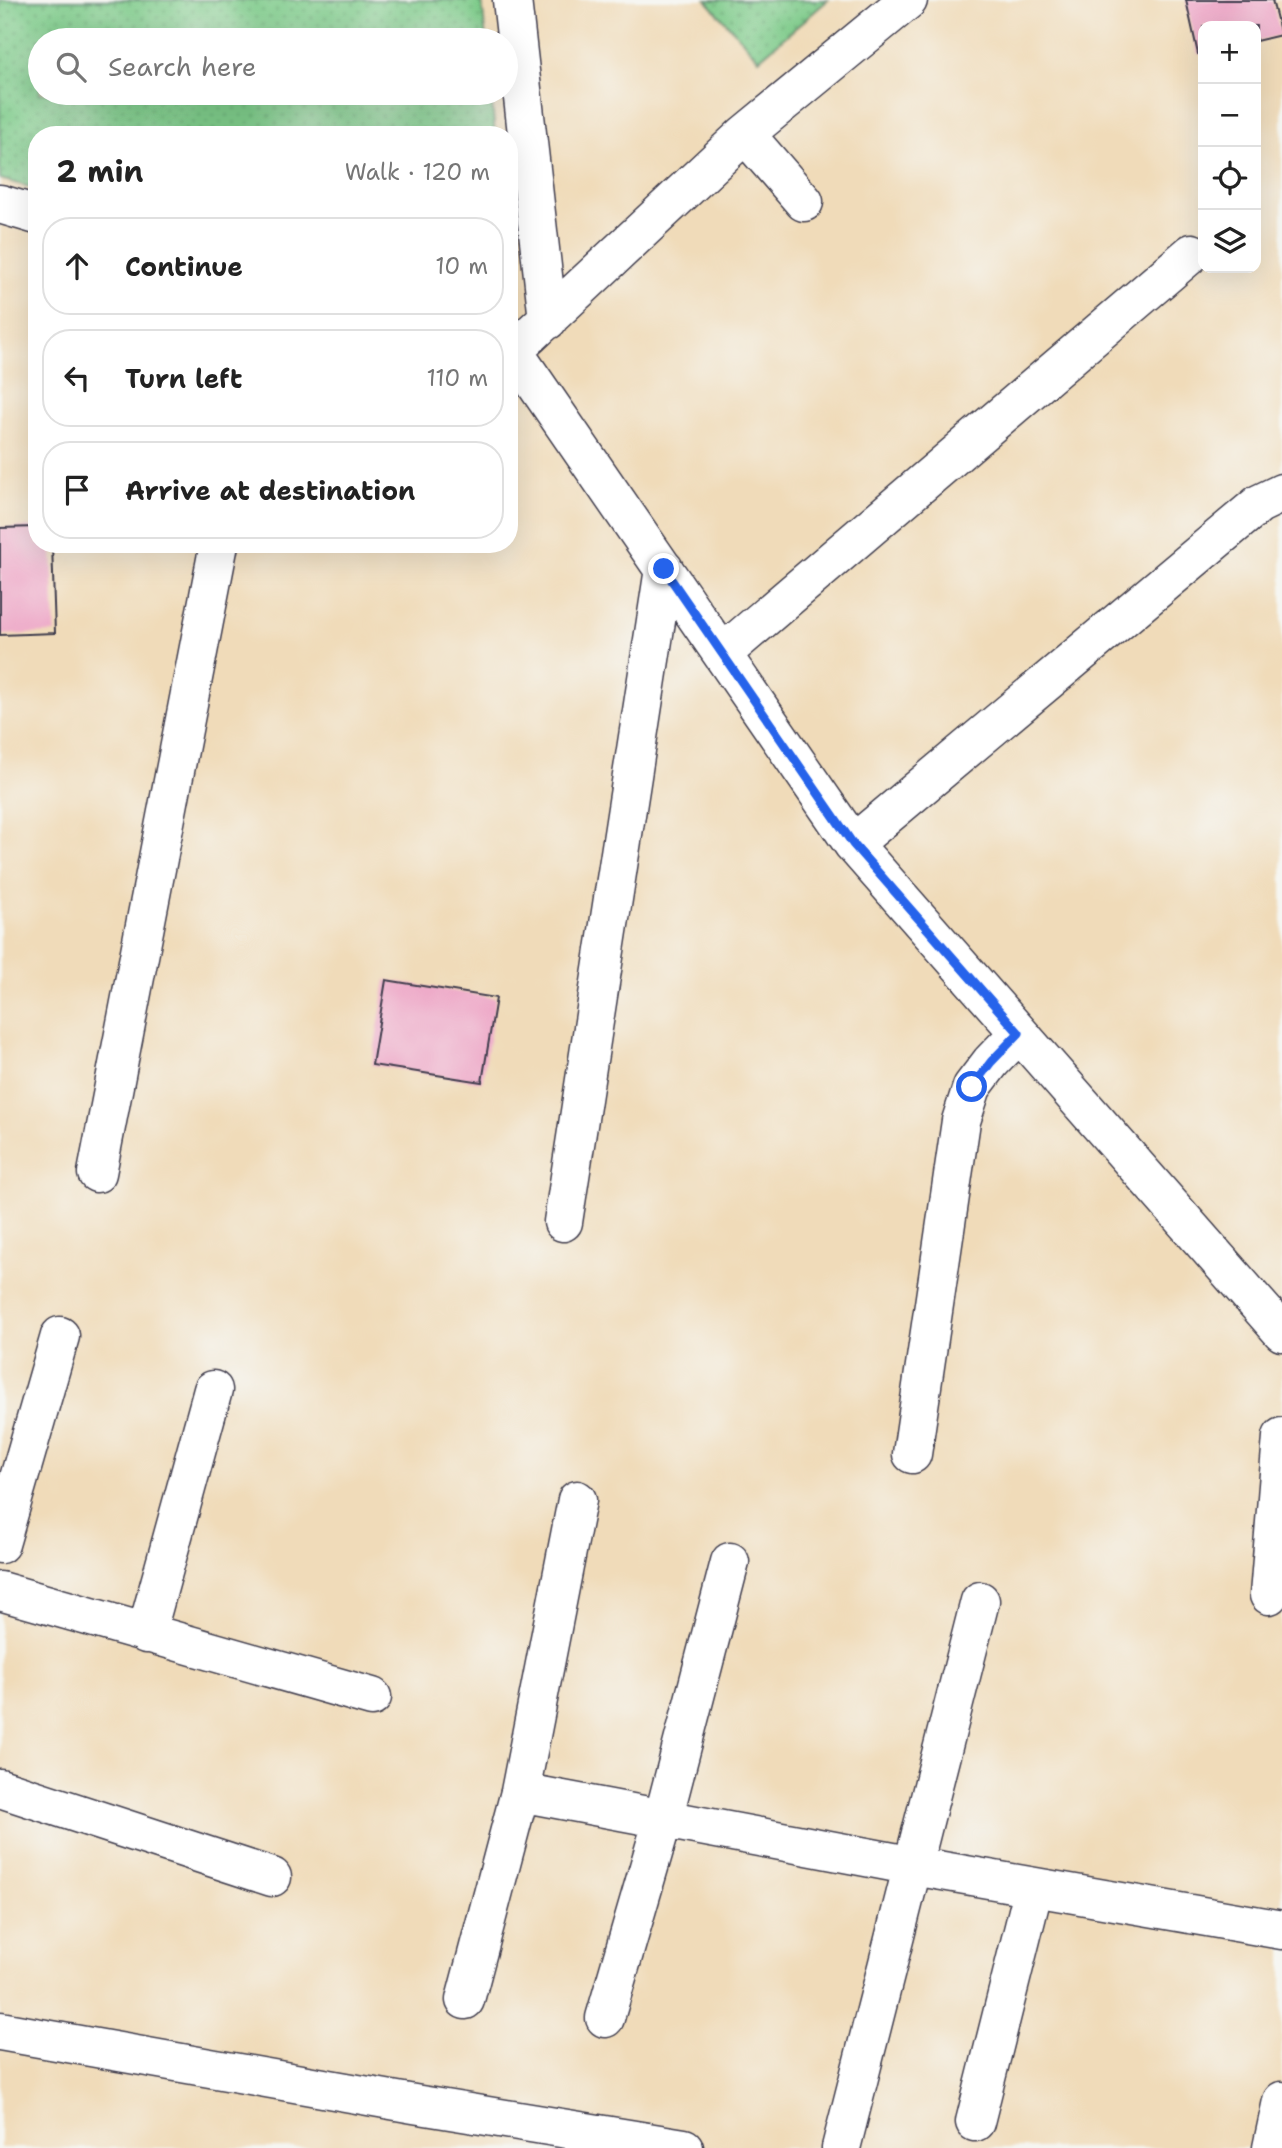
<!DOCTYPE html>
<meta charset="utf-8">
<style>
:root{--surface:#fff;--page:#f6f6f6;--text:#222;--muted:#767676;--line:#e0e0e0}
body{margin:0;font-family:"Shantell Sans",sans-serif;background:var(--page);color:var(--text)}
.controls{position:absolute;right:21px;top:21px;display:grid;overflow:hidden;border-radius:14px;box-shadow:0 7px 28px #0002}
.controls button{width:63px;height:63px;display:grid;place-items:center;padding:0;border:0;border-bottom:2px solid var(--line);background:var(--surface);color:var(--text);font:35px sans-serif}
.stop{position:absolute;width:21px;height:21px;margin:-16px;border:5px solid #2563eb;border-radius:50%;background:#fff}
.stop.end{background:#2563eb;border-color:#fff;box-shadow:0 2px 7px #0008}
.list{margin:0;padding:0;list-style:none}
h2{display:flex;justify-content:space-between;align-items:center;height:91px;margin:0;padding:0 28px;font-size:30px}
h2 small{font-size:23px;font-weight:400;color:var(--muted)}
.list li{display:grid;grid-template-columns:46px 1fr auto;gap:21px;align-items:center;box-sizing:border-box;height:98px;margin:0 14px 14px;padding:0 14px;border:2px solid var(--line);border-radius:28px}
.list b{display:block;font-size:26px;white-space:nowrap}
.list em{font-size:23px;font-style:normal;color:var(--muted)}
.icon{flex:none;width:38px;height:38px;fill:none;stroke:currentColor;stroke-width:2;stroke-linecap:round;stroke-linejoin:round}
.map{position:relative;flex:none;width:1282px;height:2148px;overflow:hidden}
.search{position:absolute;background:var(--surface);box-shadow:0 7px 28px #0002;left:28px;top:28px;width:490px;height:77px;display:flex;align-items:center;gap:18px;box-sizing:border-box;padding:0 24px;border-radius:38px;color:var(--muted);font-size:26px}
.panel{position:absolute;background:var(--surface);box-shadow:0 7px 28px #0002;left:28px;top:126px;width:490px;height:427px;border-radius:28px}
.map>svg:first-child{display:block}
</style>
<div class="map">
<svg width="1282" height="2148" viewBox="0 0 1282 2148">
<defs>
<pattern id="grass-dots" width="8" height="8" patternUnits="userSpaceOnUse" patternTransform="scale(1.75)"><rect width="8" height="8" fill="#7dca89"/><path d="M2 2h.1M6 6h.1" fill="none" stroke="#6cad77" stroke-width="1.8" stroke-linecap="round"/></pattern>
</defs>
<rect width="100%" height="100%" fill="#f6f6f2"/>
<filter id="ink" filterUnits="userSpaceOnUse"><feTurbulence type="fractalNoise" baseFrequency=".0143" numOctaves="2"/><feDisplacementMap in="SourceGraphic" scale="14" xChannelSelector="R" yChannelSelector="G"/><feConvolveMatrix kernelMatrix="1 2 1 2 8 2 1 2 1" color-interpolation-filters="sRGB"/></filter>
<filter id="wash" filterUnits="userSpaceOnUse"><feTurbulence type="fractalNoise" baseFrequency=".00686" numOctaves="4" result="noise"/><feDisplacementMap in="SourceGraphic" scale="28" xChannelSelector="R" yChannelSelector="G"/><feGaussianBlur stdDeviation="1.57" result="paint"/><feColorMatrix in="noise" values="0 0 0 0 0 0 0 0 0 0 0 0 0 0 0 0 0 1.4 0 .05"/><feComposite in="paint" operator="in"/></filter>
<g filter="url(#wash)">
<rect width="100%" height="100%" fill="#f0dbb9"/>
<!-- grass -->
<path fill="url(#grass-dots)" stroke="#507662" stroke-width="2" d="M0 0H482L486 40H40V93H491L495 135H37V189L0 179Z
M706 0H828L759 59Z"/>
<g id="blocks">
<!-- building -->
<path fill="#eeabc9" d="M1186 0H1272L1281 35 1256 41V26H1203V53L1198 54Z
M37 527V544H52L55 633 0 635V528Z
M386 980 496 998 482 1082 372 1065Z"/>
</g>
</g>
<g filter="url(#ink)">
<use href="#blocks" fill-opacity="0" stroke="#413e4e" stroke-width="2"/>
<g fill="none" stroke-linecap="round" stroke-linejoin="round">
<defs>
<path id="minor" d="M512 0 548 320
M745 134 804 202
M0 204 37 215
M509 349 513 351 853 844 1282 1332
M513 351 745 134 908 0
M722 654 1192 253
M853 844 1259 504 1282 493
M97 1173 219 544
M563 1222 664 569
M912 1454 961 1121 972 1087 991 1062 1019 1033
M0 1544 60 1336
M0 1591 372 1697
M1269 1595 1282 1437
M146 1634 213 1390
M0 1788 272 1877
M520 1792 914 1866 1282 1930
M465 2000 520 1792 577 1500
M605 2018 663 1819 730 1562
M0 2031 414 2104 684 2148
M975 2122 1034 1887
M841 2148 980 1601
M1272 2148 1282 2101"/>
</defs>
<!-- minor casing -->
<use href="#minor" stroke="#413e4e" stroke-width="41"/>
<!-- minor -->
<use href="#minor" stroke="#fff" stroke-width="38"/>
</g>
</g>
<g fill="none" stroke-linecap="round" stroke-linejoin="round" filter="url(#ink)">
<!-- route -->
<path stroke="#2563eb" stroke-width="9" d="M664 569 853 844 1019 1033 991 1062 972 1087"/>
</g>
</svg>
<div class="controls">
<button>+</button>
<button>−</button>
<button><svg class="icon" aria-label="locate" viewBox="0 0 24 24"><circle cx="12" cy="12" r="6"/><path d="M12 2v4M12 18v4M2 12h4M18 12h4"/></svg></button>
<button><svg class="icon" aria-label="layers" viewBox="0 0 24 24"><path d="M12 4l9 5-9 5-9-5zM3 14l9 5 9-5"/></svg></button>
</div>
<div class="stop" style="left:972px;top:1087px"></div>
<div class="stop end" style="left:664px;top:569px"></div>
<div class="search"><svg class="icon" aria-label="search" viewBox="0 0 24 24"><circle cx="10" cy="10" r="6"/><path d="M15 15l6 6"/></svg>Search here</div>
<section class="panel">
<h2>2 min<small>Walk · 120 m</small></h2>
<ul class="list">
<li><svg class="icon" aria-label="ahead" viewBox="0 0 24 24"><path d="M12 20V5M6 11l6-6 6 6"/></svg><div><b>Continue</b></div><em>10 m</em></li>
<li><svg class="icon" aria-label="left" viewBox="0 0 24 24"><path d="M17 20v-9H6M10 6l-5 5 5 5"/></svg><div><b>Turn left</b></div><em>110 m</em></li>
<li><svg class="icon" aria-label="arrive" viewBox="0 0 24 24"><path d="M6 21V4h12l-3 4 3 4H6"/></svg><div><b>Arrive at destination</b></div></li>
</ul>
</section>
</div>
